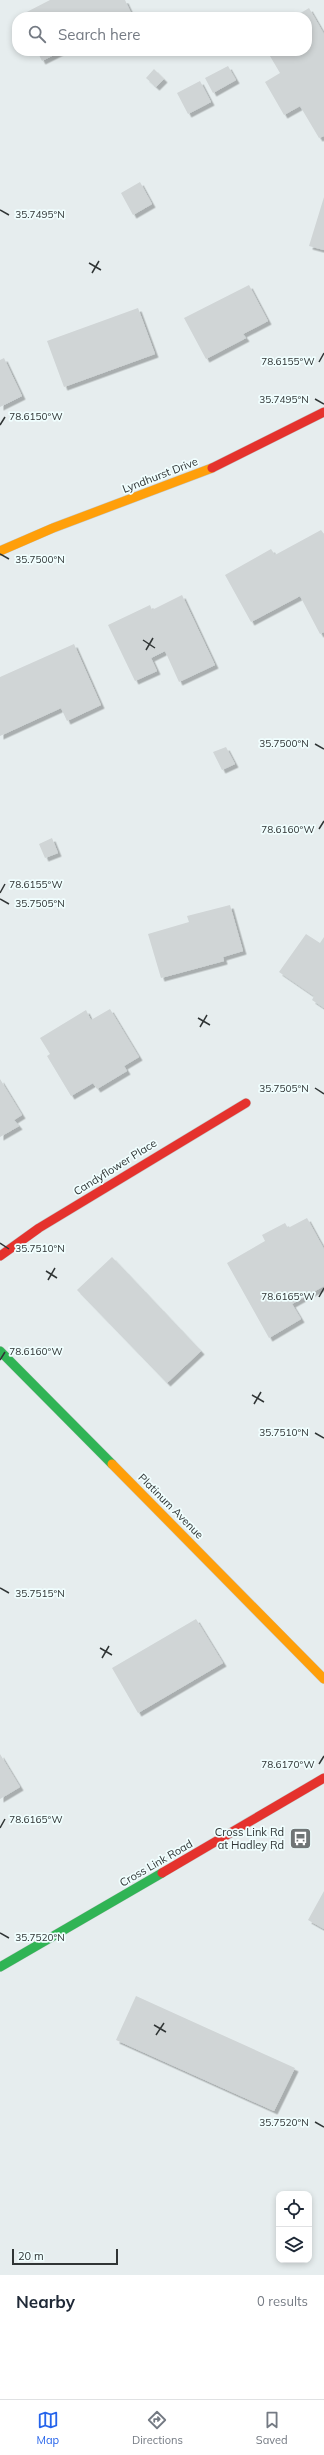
<!DOCTYPE html>
<meta charset="utf-8">
<style>
:root{--surface:#fff;--page:#f2f2f3;--text:#1f2937;--muted:#747a83;--line:#e0e1e3;--accent:#2563eb}
body{margin:0;font-family:Mulish,sans-serif;background:var(--page);color:var(--text)}
.controls{position:absolute;right:12px;bottom:12px;display:grid;overflow:hidden;border-radius:8px;box-shadow:0 2px 6px #0003}
.controls button{width:36px;height:36px;display:grid;place-items:center;padding:0;border:0;border-bottom:1px solid var(--line);background:var(--surface);color:var(--text);font:20px sans-serif}
.scale{position:absolute;left:12px;bottom:10px;width:106px;box-sizing:border-box;padding-left:4px;border:2px solid #303535;border-top:0;font-size:11px;line-height:14px;white-space:nowrap;color:#303535;-webkit-text-stroke:3px #f0fefe;paint-order:stroke}
.list{margin:0;padding:0;list-style:none}
h2{display:flex;justify-content:space-between;align-items:center;height:52px;margin:0;padding:0 16px;font-size:17px}
h2 small{font-size:13px;font-weight:400;color:var(--muted)}
.icon{flex:none;width:22px;height:22px;fill:none;stroke:currentColor;stroke-width:2;stroke-linecap:round;stroke-linejoin:round}
.map{position:relative;flex:none;width:324px;height:2275px;overflow:hidden}
.search{position:absolute;background:var(--surface);box-shadow:0 2px 6px #0003;left:12px;right:12px;top:12px;height:44px;display:flex;align-items:center;gap:10px;box-sizing:border-box;padding:0 14px;border-radius:16px;color:var(--muted);font-size:15px}
.sheet{height:124px;background:var(--surface)}
nav{display:flex;justify-content:space-around;align-items:center;box-sizing:border-box;height:56px;border-top:1px solid var(--line);background:var(--surface);font-size:11px;color:var(--muted)}
nav a{display:grid;justify-items:center;gap:2px}
nav .on{color:var(--accent)}
.map>svg:first-child{display:block}
</style>
<div class="map">
<svg width="324" height="2275" viewBox="0 0 324 2275">
<defs>
<filter id="shadow"><feDropShadow dx="3.5" dy="3.5" stdDeviation="0" flood-color="#0004"/></filter>
</defs>
<rect width="100%" height="100%" fill="#e6edee"/>
<!-- building -->
<path fill="#d0d5d6" filter="url(#shadow)" d="M50 0H125L132 15 128 17H17Z
M309 8 324 34V136L319 138 300 106 284 115 265 82 280 73 267 51H307V17H294Z
M37 51H62L42 61Z
M228 66 236 80 213 93 205 78Z
M154 69 164 79 156 87 146 78Z
M200 81 211 102 188 114 177 93Z
M140 182 152 204 133 215 121 193Z
M324 197V250L309 246Z
M249 285 268 321 243 334 246 338 206 359 184 318Z
M138 308 155 354 64 387 47 341Z
M4 358 22 396 0 407V360Z
M321 530 324 534V632L320 634 300 596 251 622 225 575 271 549 275 555Z
M182 595 215 665 179 682 165 651 151 658 157 671 135 681 108 625 150 605 152 610Z
M74 644 101 705 67 721 61 708 0 736V677Z
M226 747 235 764 222 770 213 752Z
M52 838 58 853 45 858 39 844Z
M230 905 243 951 223 957 224 961 161 978 148 934 189 922 187 916Z
M306 934 320 943 324 937V1008L312 1000 314 996 279 972Z
M110 1009 139 1057 124 1066 127 1071 97 1089 93 1083 71 1096 47 1056 50 1054 40 1038 86 1010 91 1020Z
M0 1079 22 1115 14 1120 19 1126 0 1137Z
M307 1218 324 1249V1286L292 1304 301 1319 269 1338 227 1263 265 1241 262 1235 285 1223 288 1228Z
M112 1257 201 1351 167 1383 77 1290Z
M196 1619 223 1663 138 1713 112 1668Z
M0 1754 20 1787 0 1799Z
M324 1891V1929L308 1920Z
M136 1996 295 2068 274 2111 116 2040Z"/>
<g fill="none" stroke-linecap="round" stroke-linejoin="round">
<defs>
<path id="fast" d="M0 1351 112 1464
M0 1967 162 1873"/>
<path id="slow" d="M0 551 53 528 212 468
M112 1464 324 1679"/>
<path id="jam" d="M212 468 324 412
M0 1256 39 1228 246 1103
M162 1873 324 1778"/>
</defs>
<!-- fast casing -->
<use href="#fast" stroke="#c4caca" stroke-width="10"/>
<!-- slow casing -->
<use href="#slow" stroke="#c4caca" stroke-width="10"/>
<!-- jam casing -->
<use href="#jam" stroke="#c4caca" stroke-width="10"/>
<!-- fast -->
<use href="#fast" stroke="#30b455" stroke-width="9"/>
<!-- slow -->
<use href="#slow" stroke="#ff9f0a" stroke-width="9"/>
<!-- jam -->
<use href="#jam" stroke="#e5322d" stroke-width="9"/>
</g>
<!-- ticks -->
<path fill="none" stroke="#303535" stroke-width="1.5" d="M0 210 9 215M89 263 101 270M92 273 99 261M319 362 324 353M315 399 324 404M0 425 5 417M0 554 9 559M143 640 155 648M146 650 153 638M315 744 324 749M319 829 324 821M0 893 5 884M0 899 9 904M198 1018 210 1025M200 1027 207 1015M315 1088 324 1094M0 1243 9 1249M46 1271 57 1278M48 1280 55 1268M319 1297 324 1288M0 1360 5 1352M252 1395 264 1402M254 1404 261 1392M315 1433 324 1438M0 1588 9 1593M100 1648 112 1655M102 1658 109 1646M319 1764 324 1756M0 1828 5 1819M0 1933 9 1938M154 2025 166 2032M156 2035 164 2023M315 2122 324 2127"/>
<!-- icons -->
<defs>
<symbol id="bus-square" viewBox="-11 -11 22 22"><rect x="-9" y="-9" width="18" height="18" rx="4" fill="#707576" stroke="#f0fefe"/><path d="M-5-6H5V4H4V6H2V4H-2V6H-4V4H-5ZM-3.5-4V0h7V-4ZM-3.5 1.2v1.5H-2V1.2ZM2 1.2v1.5H3.5V1.2Z" fill="#fff"/></symbol>
</defs>
<g fill-rule="evenodd">
<use href="#bus-square" x="288" y="1826" width="25" height="25"/>
</g>
<g text-anchor="middle" stroke-width="3.5" stroke-linejoin="round" paint-order="stroke">
<!-- street labels -->
<g font-size="11" fill="#303535" stroke="#f0fefe">
<text transform="translate(160 475) rotate(-21)" y="4">Lyndhurst Drive</text>
<text transform="translate(115 1167) rotate(-32)" y="4">Candyflower Place</text>
<text transform="translate(171 1506) rotate(45)" y="4">Platinum Avenue</text>
<text transform="translate(156 1863) rotate(-30)" y="4">Cross Link Road</text>
</g>
<!-- poi labels -->
<g font-size="11" fill="#303535" stroke="#f0fefe" text-anchor="end">
<text x="284" y="1836">Cross Link Rd<tspan x="284" dy="13">at Hadley Rd</tspan></text>
</g>
</g>
<g font-size="10" text-anchor="middle" fill="#303535" stroke="#f0fefe" stroke-width="3.5" stroke-linejoin="round" paint-order="stroke">
<text x="40" y="218">35.7495°N</text>
<text x="288" y="365">78.6155°W</text>
<text x="284" y="403">35.7495°N</text>
<text x="36" y="420">78.6150°W</text>
<text x="40" y="563">35.7500°N</text>
<text x="284" y="747">35.7500°N</text>
<text x="288" y="833">78.6160°W</text>
<text x="36" y="888">78.6155°W</text>
<text x="40" y="907">35.7505°N</text>
<text x="284" y="1092">35.7505°N</text>
<text x="40" y="1252">35.7510°N</text>
<text x="288" y="1300">78.6165°W</text>
<text x="36" y="1355">78.6160°W</text>
<text x="284" y="1436">35.7510°N</text>
<text x="40" y="1597">35.7515°N</text>
<text x="288" y="1768">78.6170°W</text>
<text x="36" y="1823">78.6165°W</text>
<text x="40" y="1941">35.7520°N</text>
<text x="284" y="2126">35.7520°N</text>
</g>
</svg>
<div class="controls">
<button><svg class="icon" aria-label="locate" viewBox="0 0 24 24"><circle cx="12" cy="12" r="6"/><path d="M12 2v4M12 18v4M2 12h4M18 12h4"/></svg></button>
<button><svg class="icon" aria-label="layers" viewBox="0 0 24 24"><path d="M12 4l9 5-9 5-9-5zM3 14l9 5 9-5"/></svg></button>
</div>
<div class="scale">20 m</div>
<div class="search"><svg class="icon" aria-label="search" viewBox="0 0 24 24"><circle cx="10" cy="10" r="6"/><path d="M15 15l6 6"/></svg>Search here</div>
</div>
<section class="sheet">
<h2>Nearby<small>0 results</small></h2>
<ul class="list">
</ul>
</section>
<nav>
<a class="on"><svg class="icon" aria-label="map" viewBox="0 0 24 24"><path d="M3 6l6-2 6 2 6-2v14l-6 2-6-2-6 2zM9 4v14M15 6v14"/></svg>Map</a>
<a><svg class="icon" aria-label="directions" viewBox="0 0 24 24"><path d="M12 3l9 9-9 9-9-9zM9 14v-3h6M13 9l2 2-2 2"/></svg>Directions</a>
<a><svg class="icon" aria-label="saved" viewBox="0 0 24 24"><path d="M7 4h10v16l-5-4-5 4z"/></svg>Saved</a>
</nav>
